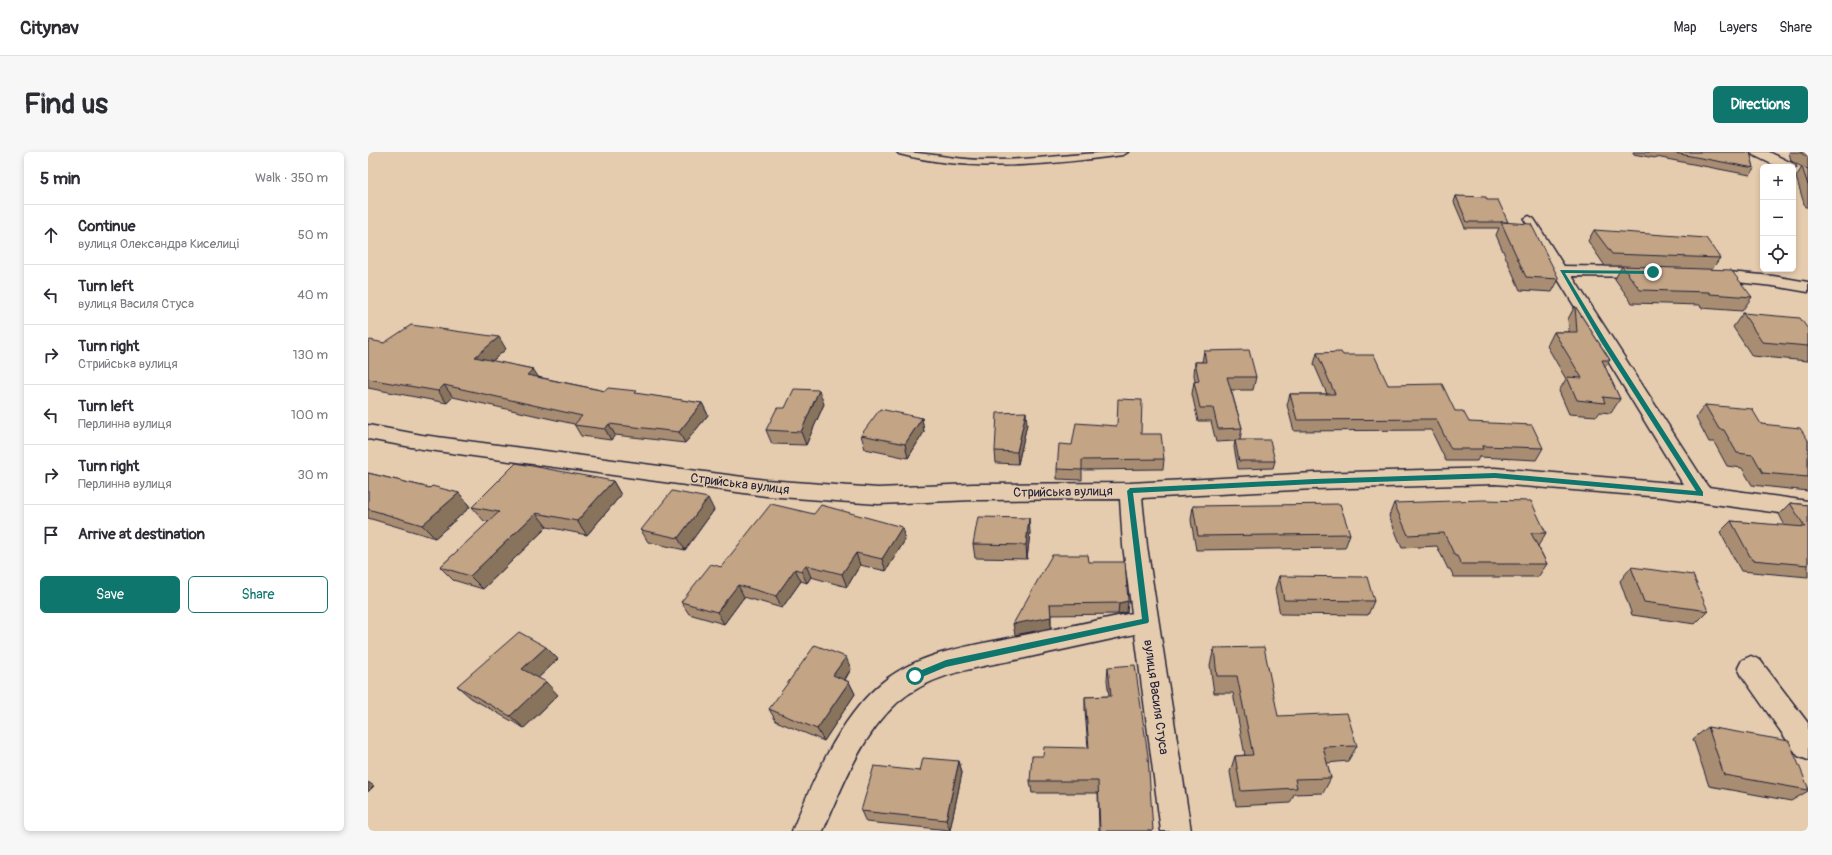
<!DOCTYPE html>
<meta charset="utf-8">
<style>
:root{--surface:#fff;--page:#f7f7f7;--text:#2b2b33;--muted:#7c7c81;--line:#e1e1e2;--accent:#0f766e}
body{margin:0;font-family:Pangolin,sans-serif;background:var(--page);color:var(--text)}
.controls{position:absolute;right:12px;top:12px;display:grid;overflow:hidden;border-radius:6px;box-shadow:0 2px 6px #0003}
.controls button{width:36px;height:36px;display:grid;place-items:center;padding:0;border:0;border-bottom:1px solid var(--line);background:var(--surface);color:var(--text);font:20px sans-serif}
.stop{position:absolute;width:12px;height:12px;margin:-9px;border:3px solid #0f766e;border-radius:50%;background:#fff}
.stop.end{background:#0f766e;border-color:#fff;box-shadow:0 1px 4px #0008}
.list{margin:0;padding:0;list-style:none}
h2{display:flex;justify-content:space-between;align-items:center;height:52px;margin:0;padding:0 16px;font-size:17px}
h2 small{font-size:13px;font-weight:400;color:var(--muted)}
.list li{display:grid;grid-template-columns:26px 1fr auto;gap:12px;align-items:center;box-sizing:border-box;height:60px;padding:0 16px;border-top:1px solid var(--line)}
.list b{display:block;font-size:15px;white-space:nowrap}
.list p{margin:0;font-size:13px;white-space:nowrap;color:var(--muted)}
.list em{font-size:13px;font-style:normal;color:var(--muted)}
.actions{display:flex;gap:8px;padding:12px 16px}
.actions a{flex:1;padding:9px 0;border:1px solid var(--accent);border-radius:6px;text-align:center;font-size:14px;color:var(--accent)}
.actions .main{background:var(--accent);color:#fff}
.icon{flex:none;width:22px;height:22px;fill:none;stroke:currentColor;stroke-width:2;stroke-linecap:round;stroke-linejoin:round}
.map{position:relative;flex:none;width:1440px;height:679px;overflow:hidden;border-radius:6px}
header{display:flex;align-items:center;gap:24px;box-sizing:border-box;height:56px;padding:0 20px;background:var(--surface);border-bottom:1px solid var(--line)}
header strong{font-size:19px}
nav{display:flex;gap:22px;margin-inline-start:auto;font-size:14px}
.intro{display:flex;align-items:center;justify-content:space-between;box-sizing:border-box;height:96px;padding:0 24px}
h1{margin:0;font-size:28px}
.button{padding:10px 18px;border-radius:6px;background:var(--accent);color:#fff;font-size:14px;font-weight:700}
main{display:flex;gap:24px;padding:0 24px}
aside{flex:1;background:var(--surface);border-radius:6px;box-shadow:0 2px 6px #0003}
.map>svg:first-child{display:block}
</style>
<header>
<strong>Citynav</strong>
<nav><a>Map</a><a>Layers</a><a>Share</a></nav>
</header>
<div class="intro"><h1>Find us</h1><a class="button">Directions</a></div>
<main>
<aside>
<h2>5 min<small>Walk · 350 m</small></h2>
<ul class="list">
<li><svg class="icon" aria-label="ahead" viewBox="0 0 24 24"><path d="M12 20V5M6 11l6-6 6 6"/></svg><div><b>Continue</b><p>вулиця Олександра Киселиці</p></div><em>50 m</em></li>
<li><svg class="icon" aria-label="left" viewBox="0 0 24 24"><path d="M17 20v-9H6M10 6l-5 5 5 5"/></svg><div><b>Turn left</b><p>вулиця Василя Стуса</p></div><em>40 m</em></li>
<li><svg class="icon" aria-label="right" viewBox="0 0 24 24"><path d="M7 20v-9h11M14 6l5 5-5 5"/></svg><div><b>Turn right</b><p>Стрийська вулиця</p></div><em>130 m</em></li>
<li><svg class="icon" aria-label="left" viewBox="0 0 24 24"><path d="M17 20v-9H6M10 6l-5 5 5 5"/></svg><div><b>Turn left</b><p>Перлинна вулиця</p></div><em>100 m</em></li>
<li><svg class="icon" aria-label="right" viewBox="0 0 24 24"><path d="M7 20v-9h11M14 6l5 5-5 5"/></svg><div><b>Turn right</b><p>Перлинна вулиця</p></div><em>30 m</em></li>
<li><svg class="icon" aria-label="arrive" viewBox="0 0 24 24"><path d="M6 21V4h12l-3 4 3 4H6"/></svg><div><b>Arrive at destination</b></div></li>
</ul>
<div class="actions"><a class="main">Save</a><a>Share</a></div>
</aside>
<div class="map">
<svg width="1440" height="679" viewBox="0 0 1440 679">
<rect width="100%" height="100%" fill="#e6ccae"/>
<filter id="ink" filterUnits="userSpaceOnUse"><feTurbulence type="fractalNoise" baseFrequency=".025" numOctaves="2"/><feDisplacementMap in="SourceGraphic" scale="8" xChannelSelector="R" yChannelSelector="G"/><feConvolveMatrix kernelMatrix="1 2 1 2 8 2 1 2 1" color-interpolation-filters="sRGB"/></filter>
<g filter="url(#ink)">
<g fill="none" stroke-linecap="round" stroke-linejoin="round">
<defs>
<path id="service" d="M529 0C559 0 587 8 617 8 665 9 712 0 760 0L755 3C679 13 605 21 531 2Z
M1161 64 1166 67 1199 119 1197 122H1189L1187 119 1156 67Z"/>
<path id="minor" d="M1383 0H1401L1426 12 1428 15 1425 18V15H1410L1385 3Z
M1193 114 1280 115 1286 117 1288 120 1286 123 1280 125 1204 124 1340 335 1440 349V365L1294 345 1127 332 946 337 774 346 779 394 823 679H793L767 482C730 490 693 498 657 506 613 515 564 520 529 551 493 584 474 635 455 679H424C444 631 470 569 510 534 548 500 603 494 651 484 689 477 726 469 764 461L755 394 752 347 605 348 510 352 398 344 54 297 0 287V273L54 283 398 328 510 336 605 332 762 331 946 321 1127 316 1315 332 1185 119 1187 116Z
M1338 118 1405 124 1440 130V140L1405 134 1332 126 1330 123 1332 120Z
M1383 504 1392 508 1440 571V608L1430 604 1374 524 1370 516 1374 508Z"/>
</defs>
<!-- service casing -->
<use href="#service" stroke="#22223b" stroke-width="3"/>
<!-- minor casing -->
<use href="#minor" stroke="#22223b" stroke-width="3"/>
<!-- service -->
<use href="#service" fill="#e6ccae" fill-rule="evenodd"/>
<!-- minor -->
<use href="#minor" fill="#e6ccae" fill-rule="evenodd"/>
</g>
<!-- wall -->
<path fill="#a88d72" stroke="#22223b" d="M1265 0H1382L1386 16 1382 23 1288 5 1287 6 1265 2Z
M1421 0H1440V55H1437L1428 25 1434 15 1423 9Z
M1088 44 1119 48 1140 70 1191 127 1184 140 1152 138 1128 83 1131 76H1097L1086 50Z
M1226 78 1352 106 1344 117 1384 145 1374 159 1333 156 1332 153 1264 151 1247 127 1254 114H1237L1220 89Z
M1207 154 1242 208 1237 215 1252 247 1243 261 1232 260 1229 264 1201 262 1191 239 1198 227 1179 194 1186 180H1201L1200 167Z
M1375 161 1440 177V209L1384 204 1365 175Z
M0 190 16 191 138 197 124 209 165 217 170 225 237 239 270 242 334 251 340 263 317 291 247 283 243 288 213 284 206 272 85 245 79 251 0 236Z
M836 199 888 225 885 238H863L874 276 872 288 907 309 905 316 870 317 866 295 867 289 848 290 843 269H830L824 242 826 230 827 229 826 223 827 210H834Z
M949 201 975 203 1020 233 1087 259 1101 270 1175 296 1168 308 1111 305 1109 309H1078L1063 278 926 279 919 253 922 242H959L946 212Z
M456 252 438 293 404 292 398 278 417 256Z
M1337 253 1440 288V339L1384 333 1374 316 1359 314 1346 290H1341L1328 265Z
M554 266 556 280 540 306 497 297 493 283Z
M659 272 650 312 628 311 627 299Z
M773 282 796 307 795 317 714 318V328L689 327V317L704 293Z
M0 321 62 336 91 341 102 355 67 386 0 366Z
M245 329 253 343 219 383 179 375 115 437 85 428 72 415 121 370 116 369 104 355Z
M1026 351 1178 381 1170 394 1179 412 1170 425H1086L1082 417H1080L1069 394 1034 396 1021 364Z
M1422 351 1440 353V425L1373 419 1352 380 1363 369 1417 374 1411 362Z
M825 354 982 382 977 396 828 398 823 368Z
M346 358 317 398 280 390 273 378Z
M662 380 659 407 607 406 605 392Z
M537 388 518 419 492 413 479 435 443 425 439 431 433 429 414 456 376 445 356 472 321 462 313 450 353 415Z
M721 410 760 449 759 460 750 462 683 463V476L647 483Z
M1263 415 1340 459 1327 472 1264 463 1252 429Z
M911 424 1006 449 1000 463 912 462 907 437Z
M846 496 910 564 989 594 980 609 959 611 963 626 955 641 926 642 922 651 868 654 862 620 867 604 877 603 865 541H846L842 513Z
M190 507 170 526 190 543 156 576 103 546 89 534Z
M740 515 785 679H731L730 641H664L662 629 675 604 720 596 717 558V545L741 544 739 528Z
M483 517 477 528 481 530 487 542 456 589 408 569 401 557Z
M1340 575 1440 635V639L1423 649 1341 634 1325 587Z
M591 609 594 621 582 678 498 670 493 659 552 619Z"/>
<!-- shaded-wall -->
<path fill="#88735d" stroke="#22223b" d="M131 185 138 197 115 217 107 205Z
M165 217 173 229 159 223Z
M76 233 85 245 79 251 70 239Z
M451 238 456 252 438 293 433 280Z
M334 251 340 263 317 291 311 280Z
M658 260 659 272 650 312 649 300Z
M554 266 556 280 540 306 537 292Z
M241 272 247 283 243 288 237 277Z
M245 329 253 343 219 383 209 369Z
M91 341 102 355 67 386 54 373Z
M340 346 346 358 317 398 310 386Z
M168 361 179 375 115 437 102 424Z
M661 366 662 380 659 407 658 393Z
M534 375 537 388 518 419 514 407Z
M488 401 492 413 479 435 474 422Z
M438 413 443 425 439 431 433 419Z
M427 417 433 429 414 456 408 444Z
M370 433 376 445 356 472 349 460Z
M760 449 759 460 750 462 751 451Z
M682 452 683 476 647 483 645 472Z
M178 495 190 507 166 530 154 517Z
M478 505 483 517 471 536 465 523Z
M178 530 190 543 156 576 142 564Z
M481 530 487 542 456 589 449 577Z
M591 609 594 621 582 678 578 668Z
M0 630 6 634 0 640Z"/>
<!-- building -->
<path fill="#c3a485" stroke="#22223b" d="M1301 0H1382L1386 16Z
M1431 0H1440V5Z
M1434 15 1440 17V33Z
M1088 44 1118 45 1119 48H1130L1140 70H1099Z
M1133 70 1163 72 1191 127 1158 125Z
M1226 78 1338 86 1352 106 1244 102Z
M1254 114 1363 118 1384 145 1342 142 1341 140 1272 138Z
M1207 154 1242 208H1234L1252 247 1235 245 1237 251 1209 248 1199 225 1214 226 1186 180H1209Z
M1375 161 1432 166 1440 177V194L1394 190Z
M43 173 131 185 107 205 165 217 159 223 237 239 240 236 269 239 267 241 334 251 311 280 241 272 237 277 206 273 214 264 76 233 70 239 0 227V190L2 188 16 191Z
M881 198 888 225H859L874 276 850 277 845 256H832L826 230 831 229 827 210H838L836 199Z
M973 200 975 203H1006L1020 233 1074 232 1087 259H1095L1101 270 1164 273 1175 296 1114 294 1115 297H1083L1068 267 929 268 922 242H967L949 201Z
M426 237 451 238 433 280 398 278 409 256H417Z
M750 247 774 248 773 282H793L796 307 714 308V318L689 317 691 292 704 293 708 271 749 274Z
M1337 253 1384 257 1393 272 1432 276 1440 288V325L1395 321 1385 303 1369 301 1356 278 1351 277Z
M512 257 554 266 537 292 493 283Z
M658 260 649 300 627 299 629 261Z
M867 288H902L907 309H871Z
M148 311 245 329 209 369 168 361 102 424 72 415 131 360 104 355Z
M0 321 62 336 64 334 91 341 54 373 0 357Z
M304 339 340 346 310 386 273 378Z
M1115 348 1163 349 1178 381H1163L1179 412H1093L1089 404H1087L1076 381 1040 383 1026 351Z
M1422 351 1440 353V413L1384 408 1363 369 1437 375Z
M403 352 446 362 453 353 534 375 514 407 488 401 474 422 438 413 433 419 427 417 408 444 370 433 349 460 313 450 343 412 353 415Z
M972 352 982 382 830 384 825 354Z
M610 365 661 366 658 393 605 392Z
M684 403H720L721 410H757L760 449 751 451 682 452 683 465 645 472Z
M1263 415 1325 423 1340 459 1276 450Z
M911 424 999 425 1006 449 916 448Z
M151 480 178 495 154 517 178 530 142 564 89 534Z
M447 493 478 505 465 523 481 530 449 577 401 557Z
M896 495 910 564 979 561 989 594 955 595 963 626 927 627 929 636 873 639 867 604 885 603 869 524H849L846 496Z
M767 513 780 604 785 679H732L730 629H662L664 604H675L676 595 721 596 717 545 743 544 740 515Z
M1340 575 1421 589 1440 635V638L1356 623Z
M555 606 591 609 578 668 493 659 506 614 552 619Z"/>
</g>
<!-- route -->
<path fill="#0f766e" d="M1192 118 1285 119 1288 120 1285 122 1197 121 1239 190 1335 340V344L1127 326 946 332 765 341 781 469 780 471 578 515 547 528 544 526V522L578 508 774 467 759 339 762 336 946 327 1127 321 1328 339 1233 190Z"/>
<g text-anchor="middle" stroke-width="3" stroke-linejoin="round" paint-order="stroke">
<!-- street labels -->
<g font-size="13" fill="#22223b" stroke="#e6ccae">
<text transform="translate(372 331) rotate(7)" y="5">Стрийська вулиця</text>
<text transform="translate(695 339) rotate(-1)" y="5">Стрийська вулиця</text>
<text transform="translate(789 545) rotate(82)" y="5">вулиця Василя Стуса</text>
</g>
</g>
</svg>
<div class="controls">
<button>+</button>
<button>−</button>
<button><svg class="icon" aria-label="locate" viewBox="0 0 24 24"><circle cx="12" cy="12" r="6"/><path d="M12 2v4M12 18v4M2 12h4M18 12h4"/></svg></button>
</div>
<div class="stop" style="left:547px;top:524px"></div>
<div class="stop end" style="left:1285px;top:120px"></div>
</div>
</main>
